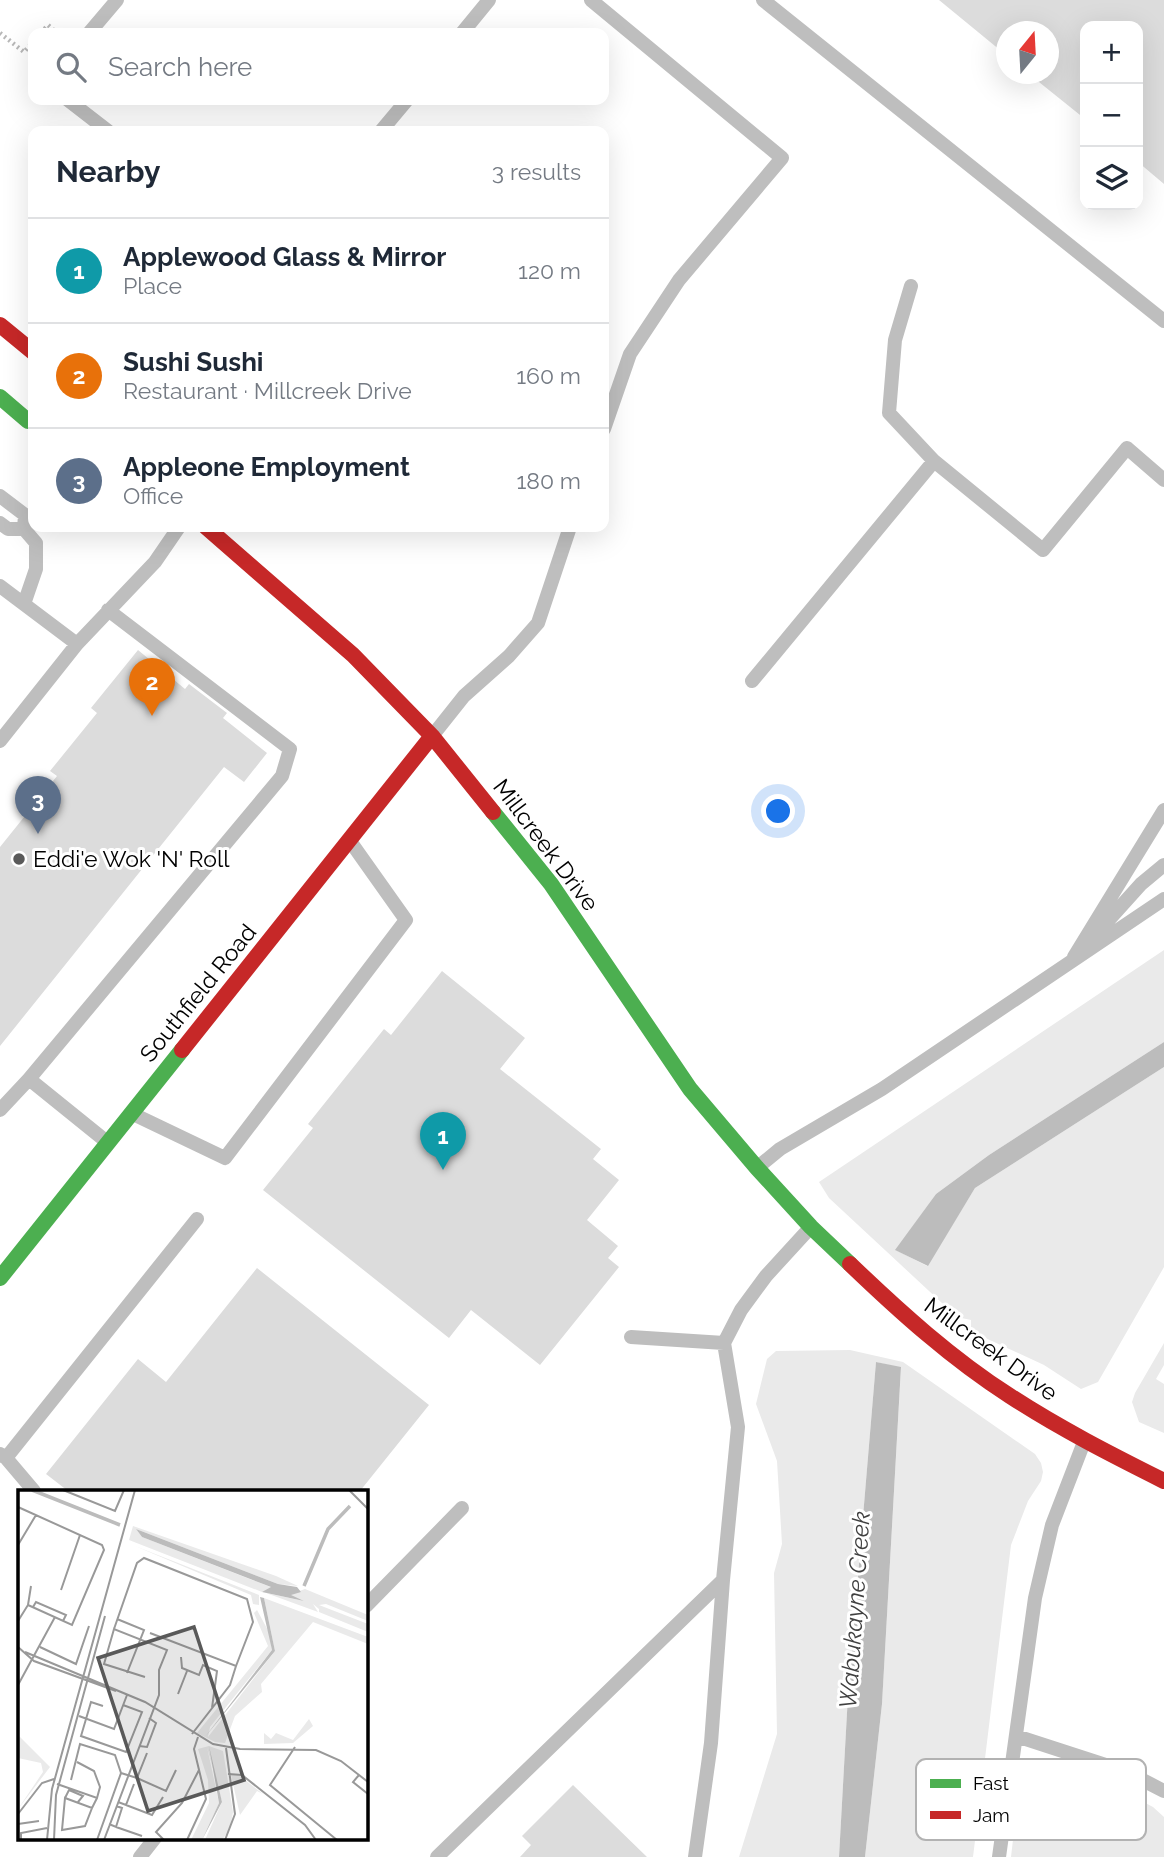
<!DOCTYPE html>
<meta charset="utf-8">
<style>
:root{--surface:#fff;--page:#f6f6f7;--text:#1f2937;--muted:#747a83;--line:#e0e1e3;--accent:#595959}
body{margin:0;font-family:Raleway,sans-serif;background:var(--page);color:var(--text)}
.controls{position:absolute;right:21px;top:21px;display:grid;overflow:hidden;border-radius:14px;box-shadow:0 7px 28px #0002}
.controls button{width:63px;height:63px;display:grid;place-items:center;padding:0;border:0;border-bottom:2px solid var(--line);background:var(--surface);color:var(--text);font:35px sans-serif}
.compass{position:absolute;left:996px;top:21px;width:63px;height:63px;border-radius:50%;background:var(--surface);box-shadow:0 7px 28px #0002;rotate:18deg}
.you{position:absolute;left:779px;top:812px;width:24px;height:24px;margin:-18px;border:5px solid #fff;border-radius:50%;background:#1a73e8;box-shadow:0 0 0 10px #1a73e833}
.badge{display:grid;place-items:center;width:46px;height:46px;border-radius:50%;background:var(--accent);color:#fff;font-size:23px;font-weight:700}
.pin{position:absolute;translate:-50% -58px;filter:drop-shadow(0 2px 4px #0008)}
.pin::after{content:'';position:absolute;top:37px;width:24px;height:21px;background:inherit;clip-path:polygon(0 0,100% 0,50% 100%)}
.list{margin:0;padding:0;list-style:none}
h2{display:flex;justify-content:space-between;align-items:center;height:91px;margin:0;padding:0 28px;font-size:30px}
h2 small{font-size:23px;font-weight:400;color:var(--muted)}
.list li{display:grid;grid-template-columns:46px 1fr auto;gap:21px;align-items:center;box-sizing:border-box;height:105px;padding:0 28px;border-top:2px solid var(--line)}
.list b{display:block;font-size:26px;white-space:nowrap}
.list p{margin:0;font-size:23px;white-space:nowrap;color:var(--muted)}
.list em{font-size:23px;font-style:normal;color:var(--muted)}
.icon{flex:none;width:38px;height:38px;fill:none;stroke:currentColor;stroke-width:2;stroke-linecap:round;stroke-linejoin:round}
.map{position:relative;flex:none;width:1164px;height:1857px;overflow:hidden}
.search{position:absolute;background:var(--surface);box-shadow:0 7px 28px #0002;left:28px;top:28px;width:581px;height:77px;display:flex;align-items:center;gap:18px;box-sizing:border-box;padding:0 24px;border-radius:14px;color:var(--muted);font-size:26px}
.panel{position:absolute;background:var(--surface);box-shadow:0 7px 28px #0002;left:28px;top:126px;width:581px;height:406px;border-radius:14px}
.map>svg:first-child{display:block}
</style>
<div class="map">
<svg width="1164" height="1857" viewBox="0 0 1164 1857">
<rect width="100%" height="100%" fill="#fff"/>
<!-- green -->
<path fill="#eaeaea" d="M1164 950V1042L989 1155 936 1194 896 1250 927 1266 975 1188 1164 1067V1267L1098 1382 1081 1389 1044 1365 981 1336 971 1328V1320L957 1317 829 1198 819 1182Z
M1164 1343V1365L1156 1379 1164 1384V1433L1139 1422 1132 1402 1135 1393Z
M850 1350 903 1362 1035 1454 1041 1463 1043 1472 1041 1481 1028 1501 1011 1545 973 1857H865L882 1704 901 1368 876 1362 848 1695 839 1857H739L777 1734 774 1573 782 1544 777 1461 756 1404 767 1359 776 1351Z
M1036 1764 1134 1797 1153 1807 1164 1817V1857H1011L1020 1779 1026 1768Z"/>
<!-- water -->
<path fill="#bcbcbc" d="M1164 1042V1067L975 1188 928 1266 895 1250 936 1194 989 1155Z
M876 1362 901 1367 882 1704 865 1857H839L848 1695Z"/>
<!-- building -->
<path fill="#dcdcdc" d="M939 0H1164V184L1138 162V26H1085V119L1029 74H1048V32H1006V55Z
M138 650 185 689 189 684 227 713 223 718 267 753 244 782 224 767 0 1046V847L57 776 50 771 97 713 91 708Z
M442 971 525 1038 500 1069 601 1149 593 1159 619 1180 587 1220 618 1246 608 1258 619 1267 540 1365 471 1310 449 1338 263 1190 313 1128 308 1124 384 1029 391 1035Z
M257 1268 429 1405 360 1491H68L46 1474 138 1359 166 1382Z
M573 1785 647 1857H520L531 1845 522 1836Z"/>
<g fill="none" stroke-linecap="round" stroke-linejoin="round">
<!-- path -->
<path stroke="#b8b8b8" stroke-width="4.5" stroke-dasharray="2 3.5" stroke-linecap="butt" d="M0 33 24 52 33 42
M41 33 48 25 57 33"/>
<!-- lane -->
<path stroke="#bebebe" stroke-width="14" d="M591 0 782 158 679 280 630 354 604 429
M763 0 1164 321
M89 33 117 0
M462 33 489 0
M68 100 108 131
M381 131 407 100
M911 286 895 340 889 413 934 461 1043 550 1127 448 1164 480
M0 496 25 515 24 529 36 543V569L24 604
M0 523 8 529H24
M0 586 77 644
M752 681 934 461
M433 735 464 696 509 656 538 623 570 527
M0 741 77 644 155 562 179 527
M1096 934 1141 884 1164 865
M1074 957 1164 810
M29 1079 107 1142
M0 1110 29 1079 282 776 290 749 108 610
M133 1114 225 1158 406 920 350 841
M758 1167 780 1149 882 1089 1164 899
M631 1337 724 1343
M0 1454 6 1458 197 1219
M6 1458 34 1491
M366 1606 462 1508
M1016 1736 1127 1772 1164 1791
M140 1857 155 1838
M437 1857 723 1580
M695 1857 711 1743 723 1580 738 1427 724 1343 741 1310 766 1276 809 1229
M999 1857 1035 1598 1052 1525 1084 1442"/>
<!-- fast -->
<path stroke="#4caf50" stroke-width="16" d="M0 397 28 421H33
M493 812 551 884 690 1089 757 1168 811 1227 850 1264
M0 1278 182 1050"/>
<!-- jam -->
<path stroke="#c62828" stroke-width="16" d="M0 325 33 352
M206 527 353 655 432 736 493 812
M182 1050 432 736
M850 1264C899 1311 952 1359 1010 1396 1059 1428 1112 1455 1164 1481"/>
</g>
<!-- markers -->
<circle fill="#595959" stroke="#fff" stroke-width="2.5" cx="19" cy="859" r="7"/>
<g text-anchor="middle" stroke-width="6" stroke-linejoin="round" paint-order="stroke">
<!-- street labels -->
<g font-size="23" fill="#000" stroke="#fff">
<text transform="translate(546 845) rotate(53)" y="8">Millcreek Drive</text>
<text transform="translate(198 993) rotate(-51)" y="8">Southfield Road</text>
<text transform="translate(991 1349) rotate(36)" y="8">Millcreek Drive</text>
</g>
<!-- poi labels -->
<g font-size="23" fill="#000" stroke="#fff" text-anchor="start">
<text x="33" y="867">Eddi'e Wok 'N' Roll</text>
</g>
<!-- water labels -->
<g font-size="24" font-style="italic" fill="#404040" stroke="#fff">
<text transform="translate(855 1610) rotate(-86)" y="8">Wabukayne Creek</text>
</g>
</g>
<!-- overview -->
<g transform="translate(18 1490)">
<rect width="350" height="350" fill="#fff"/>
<path d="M115 36 258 86 280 96 260 94 118 39 124 47 255 98 244 102 111 50ZM117 56 241 105V115L235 114 233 105ZM287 99 350 125V131L308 114 301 115 350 134V142L301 122V119L295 114 300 122 248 103 286 111 270 105ZM246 108 350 147V154L295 132 243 194 244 202 217 226 207 253 197 252 179 243 250 156 236 123 239 120 252 144 254 160 192 237 190 247 257 161ZM291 229 295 236 275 253 246 254V243L253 249 258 243 275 250ZM0 245 32 277 0 319 25 282 23 273 0 268ZM191 256 205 261 215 322 212 339 204 350H187L204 312 189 257 201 313 184 350H173L191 313 190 290 180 259ZM213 285 222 286 245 304 239 301 222 325Z" fill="#eaeaea"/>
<path d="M118 39 260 94 279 97 283 102 273 105 286 111 244 102 253 97 124 47ZM242 107 246 108 257 161 187 247 254 160ZM191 256 204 312 184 350 201 313Z" fill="#bcbcbc"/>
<path fill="none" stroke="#bcbcbc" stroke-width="3.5" d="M14 0 102 35M286 96 310 39 332 16"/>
<path fill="none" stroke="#999" stroke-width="2" d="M45 0 97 21 106 0M331 0 350 19M0 17 84 55 86 60 54 135 10 115M0 55 18 25M43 100 62 45M15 117 18 112 48 125 45 131M99 129 126 140 109 183M0 131 10 115 13 96M96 139 119 73 126 68 229 109 235 132 218 176 132 143M0 157 16 171 98 201M22 157 58 174 71 136M7 162 127 212 195 254 222 259 298 260 323 271 350 292M163 167 164 178 181 185 185 175 199 181 194 218M0 195 37 127M160 204 169 181M85 216 73 212 63 246 108 262 124 222 105 215M61 226 96 239 109 205M174 244 212 195 218 176M121 256 129 257 138 233 131 228M277 257 252 295 319 350M103 283 119 288 129 263M210 284 224 285 287 335 298 350M341 285 335 292 350 304M119 288 148 301 158 280M53 290 62 254 97 265 103 283 79 350M39 294 79 308 82 297 76 281 59 272M47 308 51 300 65 306 60 312M100 312 108 315 116 294M108 315 134 325 145 307M74 318 67 336 44 340 47 308 74 318 79 308M0 324 24 293 36 289M0 334 21 331M91 334 98 337 104 318 98 316M98 337 124 346M3 350V343L29 338M29 350 34 299 117 0M36 350 38 305 87 126M86 350 141 205V180L149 160 96 139 86 174 127 187M146 350 138 342 164 313 181 280M169 350 188 309 176 259 180 247M207 350 217 324 208 258"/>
<path fill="#595959" fill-opacity="0.15" stroke="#595959" stroke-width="3.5" d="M176 137 226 290 130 321 80 168Z"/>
<rect width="350" height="350" fill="none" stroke="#000" stroke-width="3.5"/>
</g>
<!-- legend -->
<rect x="916" y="1759" width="230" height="81" rx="10" fill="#fff" stroke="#b2b2b2" stroke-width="2"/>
<rect x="930" y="1779" width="31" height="9" fill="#4caf50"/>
<rect x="930" y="1811" width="31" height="8" fill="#c62828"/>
<g font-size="19" fill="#000">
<text x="973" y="1790">Fast</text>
<text x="973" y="1822">Jam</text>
</g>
</svg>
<div class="controls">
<button>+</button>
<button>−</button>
<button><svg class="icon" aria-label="layers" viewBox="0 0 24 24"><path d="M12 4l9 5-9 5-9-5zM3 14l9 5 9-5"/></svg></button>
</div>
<svg class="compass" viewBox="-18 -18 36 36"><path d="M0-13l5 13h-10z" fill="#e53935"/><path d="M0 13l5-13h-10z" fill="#747a83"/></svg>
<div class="you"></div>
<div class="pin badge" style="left:443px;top:1170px;background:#0f9aa8">1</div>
<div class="pin badge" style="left:152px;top:716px;background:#e8710a">2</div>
<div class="pin badge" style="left:38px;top:834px;background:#5c6f8a">3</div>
<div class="search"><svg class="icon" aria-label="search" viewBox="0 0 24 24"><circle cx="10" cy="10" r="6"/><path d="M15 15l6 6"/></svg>Search here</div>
<section class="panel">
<h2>Nearby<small>3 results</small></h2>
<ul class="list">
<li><span class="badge" style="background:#0f9aa8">1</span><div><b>Applewood Glass &amp; Mirror</b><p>Place</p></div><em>120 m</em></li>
<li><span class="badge" style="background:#e8710a">2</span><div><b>Sushi Sushi</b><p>Restaurant · Millcreek Drive</p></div><em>160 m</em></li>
<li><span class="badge" style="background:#5c6f8a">3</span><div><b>Appleone Employment</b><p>Office</p></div><em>180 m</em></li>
</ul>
</section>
</div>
